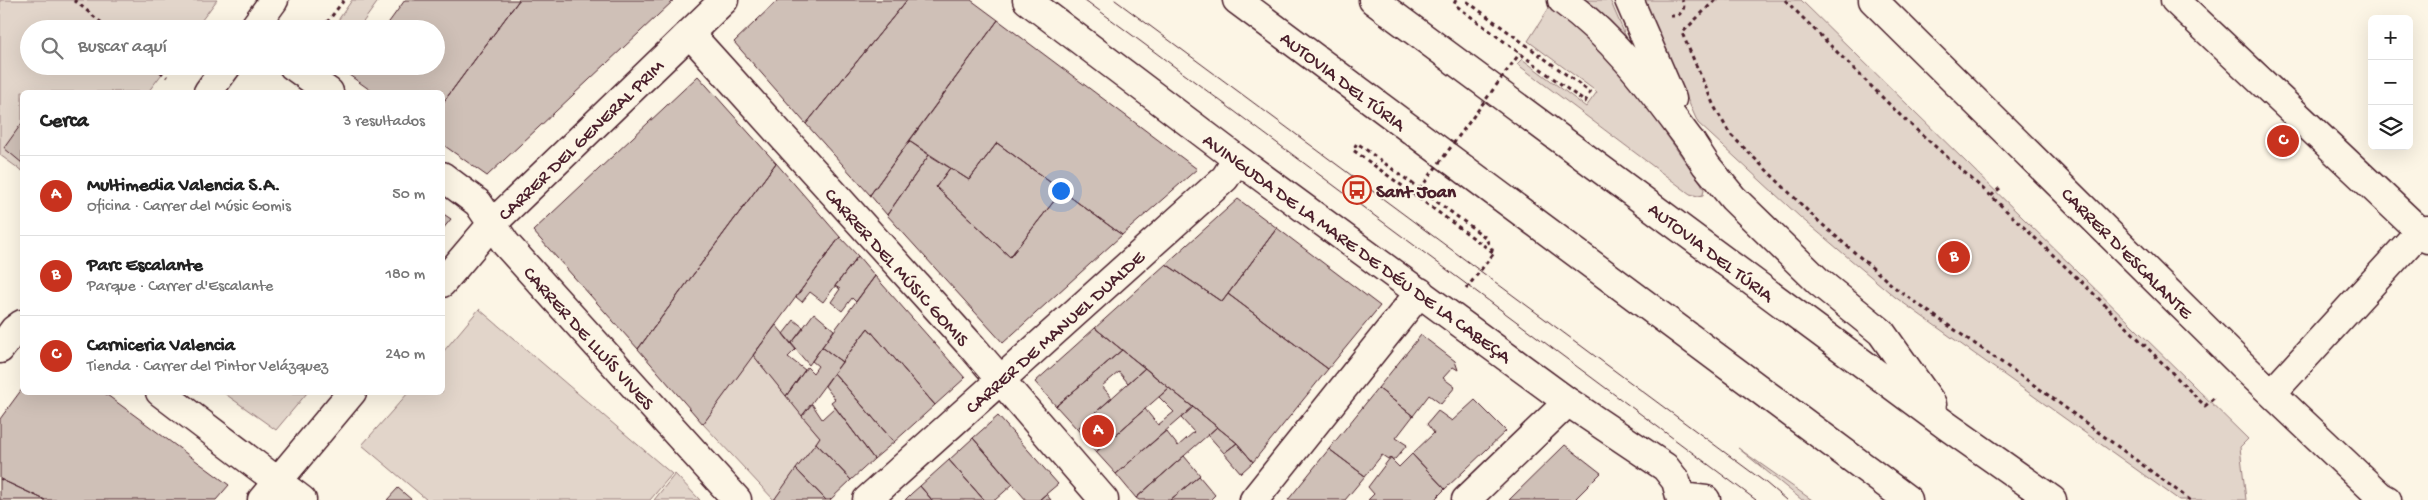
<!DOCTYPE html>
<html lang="es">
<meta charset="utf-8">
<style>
:root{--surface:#fff;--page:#f2f2f2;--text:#222;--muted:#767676;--line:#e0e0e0;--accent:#c8321e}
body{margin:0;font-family:"Gochi Hand",sans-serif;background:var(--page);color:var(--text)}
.controls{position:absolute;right:15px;top:15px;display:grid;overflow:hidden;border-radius:8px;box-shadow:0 5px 20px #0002}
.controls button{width:45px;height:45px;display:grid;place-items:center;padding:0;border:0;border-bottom:1px solid var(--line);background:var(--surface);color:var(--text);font:25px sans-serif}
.you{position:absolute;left:1060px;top:190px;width:18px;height:18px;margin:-12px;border:4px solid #fff;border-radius:50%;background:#1a73e8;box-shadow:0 0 0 8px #1a73e833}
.badge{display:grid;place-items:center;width:32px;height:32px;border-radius:50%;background:var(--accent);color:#fff;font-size:16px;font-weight:700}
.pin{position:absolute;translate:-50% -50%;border:2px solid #fff;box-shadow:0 1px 5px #0006}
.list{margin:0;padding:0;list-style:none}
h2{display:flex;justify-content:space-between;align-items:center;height:65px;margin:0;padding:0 20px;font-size:21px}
h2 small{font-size:16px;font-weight:400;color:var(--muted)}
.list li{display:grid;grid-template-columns:32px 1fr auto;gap:15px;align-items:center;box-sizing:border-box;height:80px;padding:0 20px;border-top:1px solid var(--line)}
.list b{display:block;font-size:19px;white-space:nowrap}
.list p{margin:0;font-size:16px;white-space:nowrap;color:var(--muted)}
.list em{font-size:16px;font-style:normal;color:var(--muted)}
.icon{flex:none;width:28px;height:28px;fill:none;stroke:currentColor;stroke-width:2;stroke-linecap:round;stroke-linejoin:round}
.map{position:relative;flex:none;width:2428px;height:500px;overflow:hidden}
.search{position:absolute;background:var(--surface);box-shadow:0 5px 20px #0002;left:20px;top:20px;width:425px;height:55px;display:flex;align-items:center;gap:12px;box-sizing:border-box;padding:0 18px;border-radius:28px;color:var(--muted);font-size:19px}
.panel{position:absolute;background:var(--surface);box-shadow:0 5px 20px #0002;left:20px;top:90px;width:425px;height:305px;border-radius:8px}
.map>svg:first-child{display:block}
</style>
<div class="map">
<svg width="2428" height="500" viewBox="0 0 2428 500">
<rect width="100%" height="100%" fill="#fcf5e5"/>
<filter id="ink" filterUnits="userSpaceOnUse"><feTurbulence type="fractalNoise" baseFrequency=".02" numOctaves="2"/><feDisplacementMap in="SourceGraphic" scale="10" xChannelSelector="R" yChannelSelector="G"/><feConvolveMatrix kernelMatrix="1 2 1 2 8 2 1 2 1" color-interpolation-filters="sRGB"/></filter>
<g filter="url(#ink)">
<!-- green -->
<path fill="#e2d5ca" stroke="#967a7a" d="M0 0H217L195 29H29V66H168L148 92H22V171L0 155Z
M352 0H379L358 29H332Z
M1584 0H1610L1626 37C1615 32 1597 9 1584 0Z
M1643 0H1801L2248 439 2240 447 2246 500H2179L1895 297 1800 217 1698 123Z
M1549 8C1614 46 1656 124 1701 183L1704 189 1703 195 1698 196 1690 194 1517 64 1522 59 1586 107 1597 92 1528 41Z
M479 309 672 474 650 500H427L362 445 408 393 442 392 443 352Z
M753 355 820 437 774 500 703 424Z
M224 393H307L276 430Z
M1738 448 1812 500H1802Z
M675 474 700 500H654Z"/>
<!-- building -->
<path fill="#cfc0b7" stroke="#4a1f2b" d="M405 0H519L442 104V92H373L349 75 356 66H436V29H384Z
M519 0H674L487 176 442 144V104Z
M778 0H907L806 124 734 42Z
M907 0H971L998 20 870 195 806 124Z
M998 20 1197 169 1122 235 997 143 969 180 909 141Z
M698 76 776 163 638 349 533 231Z
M22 123V163L4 148Z
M909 141 929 155 887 215 870 195Z
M997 143 1062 191 1010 257 936 187 950 168 969 180Z
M929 155 950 168 936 187 1010 257 1062 191 1122 235 1003 343 887 215Z
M776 163 840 237 703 424 638 349Z
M1238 199 1277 228 1222 302 1166 264Z
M442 213 451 219 442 230Z
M1277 228 1380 306 1328 369 1228 294Z
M840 237 858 256 823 302 810 292 802 302 796 297Z
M858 256 875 276 856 302 852 298 842 311 831 302 840 289 835 286Z
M1166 264 1222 302 1228 294 1328 369 1253 462 1237 443 1095 328Z
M875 276 965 378 935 405 868 328 842 362 822 347Z
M814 313 834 330 809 365 791 344Z
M794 320 804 328 791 344 783 334Z
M776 325 796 349 788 357 805 370 786 396 753 355Z
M868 328 935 405 894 442 834 373Z
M1095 328 1122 350 1056 406 1035 382Z
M1421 335 1455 361 1458 370 1453 367 1443 378 1455 387 1441 404 1429 395 1413 416 1378 388Z
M822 347 842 362 802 416 786 396 807 367 813 373 818 366 812 361Z
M1122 350 1145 368 1128 383 1119 372 1102 386 1112 398 1077 429 1056 406Z
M1145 368 1169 388 1096 452 1077 429Z
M834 373 894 442 874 459 831 402 835 399 825 386Z
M1169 388 1193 407 1116 474 1096 452 1145 409 1158 425 1174 412 1159 397Z
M1378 388 1413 416 1396 438 1407 445 1395 459H1388L1382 455 1365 476 1329 449Z
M22 389V392H103L229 485 216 500H45L0 479V419Z
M1475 400 1506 431 1445 489 1412 454 1434 433 1427 424 1438 411 1452 421Z
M812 404 822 419 835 407 874 459 851 480 816 443 820 437 802 416Z
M1193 407 1217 427 1136 498 1116 474 1166 431 1178 446 1194 432 1181 418Z
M998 416 1058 484 1039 500H1026L973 438Z
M1217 427 1237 443 1224 453 1208 435Z
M973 438 1013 484 995 500H984L949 460Z
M816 443 851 480 830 500H826L796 469Z
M1237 443 1253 462 1241 473 1224 453Z
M1565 445 1601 473 1576 498 1578 500H1509Z
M1329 449 1365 476 1345 500H1288Z
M1412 454 1445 489 1434 500H1368L1374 494 1368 487 1390 458 1399 467Z
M1184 456 1200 475 1199 476 1170 500H1139L1136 498Z
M949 460 984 500H932L920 486Z
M796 469 826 500H774Z
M1199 476 1215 495 1210 500H1170Z
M0 479 45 500H0Z
M920 486 932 500H905L912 493Z
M398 488 412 500H387Z
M1046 494 1051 500H1039Z"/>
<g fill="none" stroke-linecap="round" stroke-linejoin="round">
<defs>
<path id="minor" d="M1027 0 1237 159 1568 402 1665 467 1676 481 1681 500
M1562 0C1615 38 1652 90 1691 142
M1629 0 1672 99
M1873 0 2244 367 2380 496 2387 500
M2175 0 2428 239
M253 29 274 0
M690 34 973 348 1104 500
M293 66 329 92
M208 92 227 66
M442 176 478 203 506 244 737 500
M442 283 492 224 724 0
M0 349 14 330 22 324
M160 392 302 500
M2272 393 2420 231 2428 230
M1681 497 1706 500
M262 500 352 392
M867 500 1225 178 1237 159
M1254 500 1420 292
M1466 500 1568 402"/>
<path id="highway" d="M1237 0 1908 500
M1373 0 1947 426 2052 500
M1691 142 1706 165 1733 198 1818 281 1881 332 1932 404"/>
</defs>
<!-- minor casing -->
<use href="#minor" stroke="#4a1f2b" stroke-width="31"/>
<!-- highway casing -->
<use href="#highway" stroke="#4a1f2b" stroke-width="31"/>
<!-- path -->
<path stroke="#4a1f2b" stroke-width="3" stroke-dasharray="4 4" stroke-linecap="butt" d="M74 0 109 29
M1456 0 1454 4 1585 102 1590 92 1465 0
M1715 0 1682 33 1714 106 1730 134 1816 219 1899 291 2044 392 2190 500
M1785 0 1901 116 1991 196 2095 295 2205 406 2215 397
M1670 16H1677C1683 12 1686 7 1682 0
M322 29 344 0
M154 66 167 77
M1991 196 2000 188
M1466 289 1494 253 1485 237 1357 143 1353 150 1494 253"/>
<!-- minor -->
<use href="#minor" stroke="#fcf5e5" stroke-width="28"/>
<!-- highway -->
<use href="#highway" stroke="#fcf5e5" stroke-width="28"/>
<!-- tram -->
<path stroke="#4a1f2b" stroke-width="1" d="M1085 0 1756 500
M1115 0 1766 483 1786 500"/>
<!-- path-bridge -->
<path stroke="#4a1f2b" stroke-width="3" stroke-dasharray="4 4" stroke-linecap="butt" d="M1420 189 1520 53"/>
</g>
</g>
<!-- icons -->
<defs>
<symbol id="bus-ring" viewBox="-11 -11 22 22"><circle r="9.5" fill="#fcf5e5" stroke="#c8321e" stroke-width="1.5"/><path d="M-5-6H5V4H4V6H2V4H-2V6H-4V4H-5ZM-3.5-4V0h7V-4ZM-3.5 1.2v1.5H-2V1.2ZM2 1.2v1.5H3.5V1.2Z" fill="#c8321e"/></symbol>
</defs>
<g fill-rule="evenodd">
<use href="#bus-ring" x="1341" y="174" width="32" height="32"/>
</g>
<g text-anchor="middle" stroke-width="4" stroke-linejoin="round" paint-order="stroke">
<!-- street labels -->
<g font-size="19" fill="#4a1f2b" stroke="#fcf5e5">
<text transform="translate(1344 80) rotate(37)" y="7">AUTOVIA DEL TÚRIA</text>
<text transform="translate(580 139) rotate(-44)" y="7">CARRER DEL GENERAL PRIM</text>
<text transform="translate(1358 247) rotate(36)" y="7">AVINGUDA DE LA MARE DE DÉU DE LA CABEÇA</text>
<text transform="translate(1712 251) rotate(37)" y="7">AUTOVIA DEL TÚRIA</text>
<text transform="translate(2128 252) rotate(45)" y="7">CARRER D'ESCALANTE</text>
<text transform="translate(898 266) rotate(48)" y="7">CARRER DEL MÚSIC GOMIS</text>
<text transform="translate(1054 331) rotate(-42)" y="7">CARRER DE MANUEL DUALDE</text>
<text transform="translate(590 337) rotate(48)" y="7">CARRER DE LLUÍS VIVES</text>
</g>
<!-- poi labels -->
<g font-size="19" font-weight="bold" fill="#4a1f2b" stroke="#fcf5e5" text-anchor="start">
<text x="1376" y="197">Sant Joan</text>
</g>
</g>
</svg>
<div class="controls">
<button>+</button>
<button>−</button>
<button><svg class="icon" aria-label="layers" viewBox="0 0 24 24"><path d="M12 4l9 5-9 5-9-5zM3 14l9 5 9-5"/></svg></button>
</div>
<div class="you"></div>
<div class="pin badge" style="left:1098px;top:431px">A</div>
<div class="pin badge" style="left:1954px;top:257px">B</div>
<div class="pin badge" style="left:2283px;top:141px">C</div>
<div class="search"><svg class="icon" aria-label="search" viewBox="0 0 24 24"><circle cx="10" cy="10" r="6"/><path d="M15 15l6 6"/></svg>Buscar aquí</div>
<section class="panel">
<h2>Cerca<small>3 resultados</small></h2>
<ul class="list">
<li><span class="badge">A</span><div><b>Multimedia Valencia S.A.</b><p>Oficina · Carrer del Músic Gomis</p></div><em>50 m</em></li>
<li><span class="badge">B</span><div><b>Parc Escalante</b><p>Parque · Carrer d'Escalante</p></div><em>180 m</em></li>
<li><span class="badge">C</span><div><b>Carniceria Valencia</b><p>Tienda · Carrer del Pintor Velázquez</p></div><em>240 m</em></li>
</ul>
</section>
</div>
